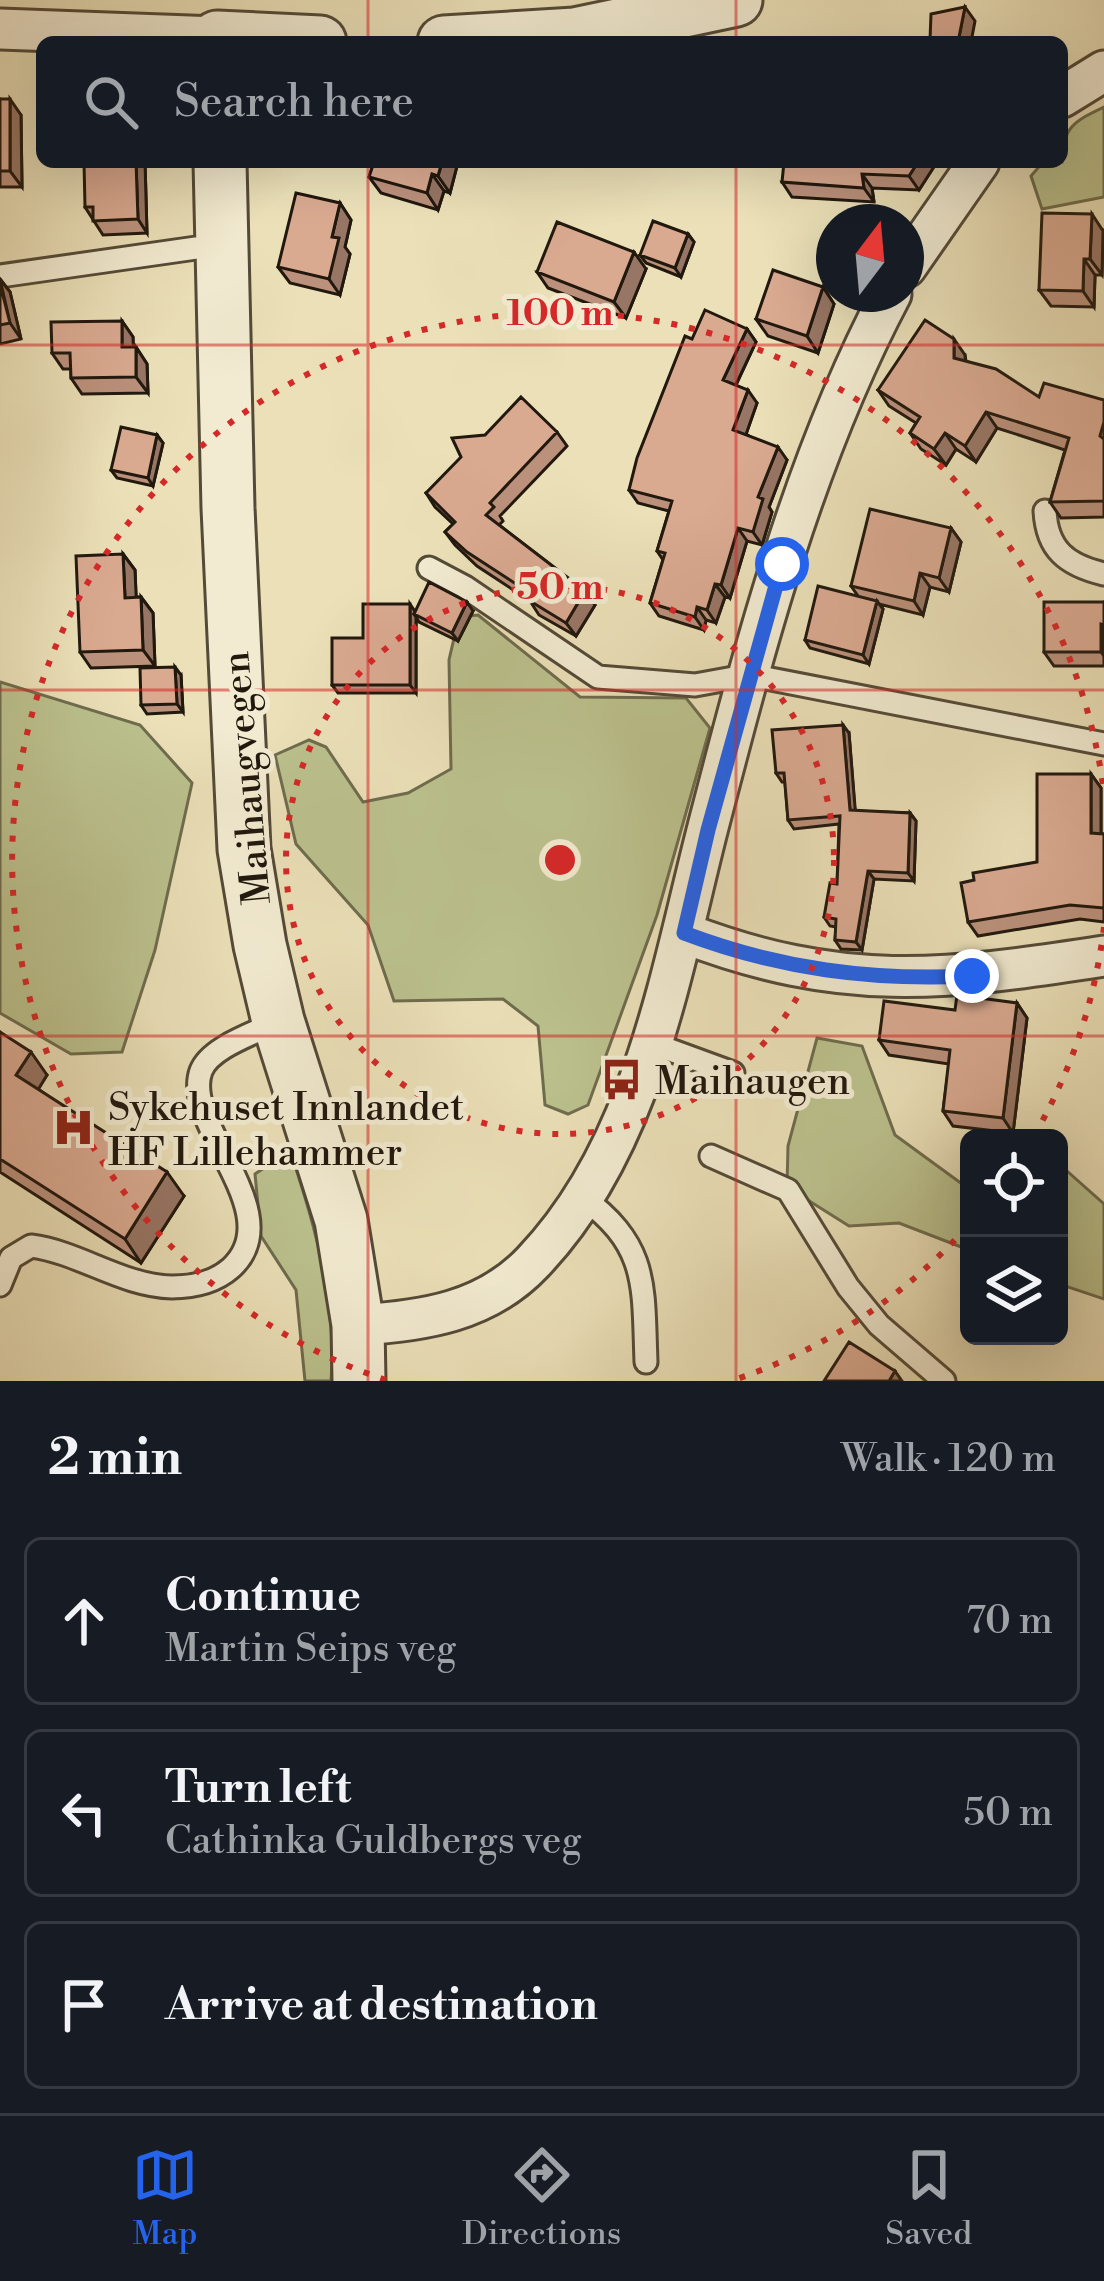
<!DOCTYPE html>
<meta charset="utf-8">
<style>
:root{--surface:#171b24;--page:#20242c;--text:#f1f3f6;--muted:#9ea1a6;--line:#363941;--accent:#2563eb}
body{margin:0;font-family:"Libre Bodoni",serif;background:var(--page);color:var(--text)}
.controls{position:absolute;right:36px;bottom:36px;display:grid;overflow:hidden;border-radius:18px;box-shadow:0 12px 48px #0002}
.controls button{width:108px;height:108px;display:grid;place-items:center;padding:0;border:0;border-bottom:3px solid var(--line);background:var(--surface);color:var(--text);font:60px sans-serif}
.compass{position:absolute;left:816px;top:204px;width:108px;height:108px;border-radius:50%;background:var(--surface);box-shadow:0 12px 48px #0002;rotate:16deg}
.stop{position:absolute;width:36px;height:36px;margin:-27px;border:9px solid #2563eb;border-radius:50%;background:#fff}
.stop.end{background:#2563eb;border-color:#fff;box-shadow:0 3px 12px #0008}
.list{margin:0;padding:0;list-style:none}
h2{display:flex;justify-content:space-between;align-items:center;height:156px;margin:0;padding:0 48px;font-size:51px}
h2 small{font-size:39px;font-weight:400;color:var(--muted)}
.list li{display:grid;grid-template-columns:78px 1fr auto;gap:36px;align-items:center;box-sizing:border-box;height:168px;margin:0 24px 24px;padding:0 24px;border:3px solid var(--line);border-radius:18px}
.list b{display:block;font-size:45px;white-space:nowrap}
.list p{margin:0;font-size:39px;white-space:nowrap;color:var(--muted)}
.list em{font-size:39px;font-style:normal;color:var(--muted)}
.icon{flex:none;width:66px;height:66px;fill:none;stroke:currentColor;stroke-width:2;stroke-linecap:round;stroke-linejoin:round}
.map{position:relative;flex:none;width:1104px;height:1381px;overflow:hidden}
.search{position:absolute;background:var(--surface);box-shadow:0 12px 48px #0002;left:36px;right:36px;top:36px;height:132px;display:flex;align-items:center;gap:30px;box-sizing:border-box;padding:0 42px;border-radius:18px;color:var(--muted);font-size:45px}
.sheet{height:732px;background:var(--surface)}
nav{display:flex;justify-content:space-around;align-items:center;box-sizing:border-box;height:168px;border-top:3px solid var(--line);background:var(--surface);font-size:33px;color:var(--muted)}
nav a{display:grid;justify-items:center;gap:6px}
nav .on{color:var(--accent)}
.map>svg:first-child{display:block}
</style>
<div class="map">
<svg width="1104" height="1381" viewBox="0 0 1104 1381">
<rect width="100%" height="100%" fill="#ebe0b8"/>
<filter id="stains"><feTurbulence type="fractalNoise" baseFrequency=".00167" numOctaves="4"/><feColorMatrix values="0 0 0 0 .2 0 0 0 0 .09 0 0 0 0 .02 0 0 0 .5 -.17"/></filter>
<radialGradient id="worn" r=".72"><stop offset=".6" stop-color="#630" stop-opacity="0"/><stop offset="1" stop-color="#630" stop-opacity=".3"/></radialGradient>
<!-- green -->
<path fill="#bbc18d" stroke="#6e6c4e" stroke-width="3" d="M1104 107V197L1042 209 1031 176 1043 162H1062C1062 128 1074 121 1104 107Z
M478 615 580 697 686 698 710 728 657 915 588 1105 568 1114 545 1105 538 1026 503 999 394 1001 368 925 296 844 275 755 309 740 326 747 363 802 408 793 451 769 449 660 459 617Z
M0 682 140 725 192 783 155 950 122 1052 71 1054 0 1013Z
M817 1038 862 1046 895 1135 969 1189V1250L899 1223 849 1226 787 1187 788 1146Z
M290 1151C315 1224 337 1303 331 1381H305L296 1290 261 1236 255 1174Z
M1067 1171 1104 1204V1299L1059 1284V1173Z"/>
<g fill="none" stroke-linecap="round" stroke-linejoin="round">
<defs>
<path id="service" d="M0 276 196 248
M1045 511C1047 549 1066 565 1104 574
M429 568 465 587 598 677 695 685 750 675 1104 744
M651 1043 733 1073
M711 1156 788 1190 848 1287 879 1325 944 1381
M582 1197C649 1246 643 1285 646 1362
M0 1285 11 1258 31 1246C79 1252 122 1286 172 1287 194 1287 214 1283 231 1268 291 1213 181 1125 201 1071 210 1047 256 1033 277 1022"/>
<path id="minor" d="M0 29 217 37
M1062 97 1104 71
M906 267 979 162
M684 933C841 993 943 981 1104 956
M358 1325C423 1321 486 1312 533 1262 643 1147 670 975 708 827 755 646 803 460 891 294"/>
<path id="tertiary" d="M217 37 320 42
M444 42 575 34 736 0
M220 162 228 508 244 849 260 945 278 1021 341 1220 358 1325 359 1381"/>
</defs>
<!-- service casing -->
<use href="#service" stroke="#544a38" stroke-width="27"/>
<!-- minor casing -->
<use href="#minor" stroke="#544a38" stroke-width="45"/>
<!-- tertiary casing -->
<use href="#tertiary" stroke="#544a38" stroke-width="57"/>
<!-- service -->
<use href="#service" stroke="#f2ebd1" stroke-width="21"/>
<!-- minor -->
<use href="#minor" stroke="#f2ebd1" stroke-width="39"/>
<!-- tertiary -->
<use href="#tertiary" stroke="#f2ebd1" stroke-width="51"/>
</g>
<!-- wall -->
<path fill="#bb917c" stroke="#21180e" stroke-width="3" d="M0 99 21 115 22 187H0Z
M145 162 147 233 103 235 85 207Z
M374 162H454L457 166 450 193 444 191 438 210 381 193 369 177Z
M937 162 919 190 872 188 874 202 792 197 782 182Z
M340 203 351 220 345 247 350 254 340 295 290 283 278 267Z
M1103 231 1102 275H1095L1094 307 1051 306 1039 290Z
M688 234 694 242 681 277 646 263 640 255Z
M646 269 626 318 548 288 537 272Z
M0 279 10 292 21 339 0 344Z
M823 287 834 304 818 353 768 336 756 319Z
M122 321 133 337V347H136L147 364 148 393 82 394 71 378V369H63L52 353Z
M747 329 756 342 736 385 757 403 746 434 787 460 769 507 772 512 762 545 747 541 730 598 725 597 716 623 706 620 704 630 659 616 650 603 663 560 657 551 669 511 638 503 629 490 692 339Z
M965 355 966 361 1039 397 1104 400V517L1061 518 1050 502 1065 450 997 428 976 462 956 449 946 465 921 449 910 433 916 423 889 406 878 390Z
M557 432 567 446 500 516 503 521 499 525 585 591 595 605 576 636 539 615 530 601 477 566 455 545 445 532 453 524 435 507 426 493Z
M157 435 163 443 153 486 117 478 111 470Z
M951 528 961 542 949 592 930 587 923 615 879 604 883 609 869 664 810 648 805 640 858 596 851 586Z
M123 554 135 570 136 597H141L153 613 155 666 91 668 80 652Z
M1104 602V666H1054L1044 652Z
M415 611H473L458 641 419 622 416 617V693H338L332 685 363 638Z
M181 675 183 712 147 714 141 705Z
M849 733 855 811 910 813 916 821 914 881 874 879 862 950 841 949 835 940 836 927 830 926 824 917 837 884 839 824 794 829 788 820 785 782H782L776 773Z
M1091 774 1101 788V834H1104V922L1080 919 978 936 968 922 974 880 1037 862Z
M1017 1003 1027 1018 1013 1133 953 1126 943 1111 949 1064 889 1055 879 1040 955 1010Z
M0 1032 47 1075 38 1089 184 1196 141 1263 0 1172Z"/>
<!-- shaded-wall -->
<path fill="#987665" stroke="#21180e" stroke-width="3" d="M965 7 975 21 971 42H958Z
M10 99 21 115 22 187 10 171Z
M136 162H145L147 233 138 219Z
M442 162H454L457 166 450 193 438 176Z
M918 162H937L919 190 909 176Z
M432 174 444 191 438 210 427 193Z
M862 174 872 188 874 202 864 188Z
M340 203 351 220 345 247 350 254 340 295 329 279 332 237Z
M1092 214 1103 231 1102 275 1090 259Z
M688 234 694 242 681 277 675 268Z
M634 252 646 269 626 318 614 302Z
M1084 259 1095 275 1094 307 1083 291Z
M0 279 10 292 21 339 10 323Z
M823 287 834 304 818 353 807 336Z
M122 321 133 337 134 364 122 347Z
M747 329 756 342 732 393 723 380Z
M954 339 965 355 966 374 954 358Z
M136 347 147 364 148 393 136 377Z
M748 390 757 403 743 443 733 430Z
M986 412 997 428 976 462 965 446Z
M945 433 956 449 946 465 934 449Z
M157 435 163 443 153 486 148 478Z
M778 447 787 460 769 507 772 512 762 545 753 532 758 497Z
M738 528 747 541 730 598 721 585Z
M951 528 961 542 949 592 939 578Z
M123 554 135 570 137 615 125 598Z
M920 573 930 587 923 615 914 601Z
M715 584 725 597 716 623 707 610Z
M585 591 595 605 576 636 566 623Z
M141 597 153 613 155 666 143 650Z
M877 601 883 609 869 664 863 655Z
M467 602 473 611 458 641 452 633Z
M410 604 416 613 414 614 416 617V693L410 685Z
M697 607 706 620 704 630 695 617Z
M1101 624 1104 628V656L1101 652Z
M175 667 181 675 183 712 177 704Z
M843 725 849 733 856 819 850 810Z
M1091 774 1101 788V847L1091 833Z
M910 813 916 821 914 881 908 873Z
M868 871 874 879 862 950 856 942Z
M1017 1003 1027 1018 1013 1133 1003 1118Z
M31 1052 47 1075 33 1098 16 1075Z
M167 1172 184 1196 141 1263 125 1239Z
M895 1371 902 1381H889Z"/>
<!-- building -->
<path fill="#d9a990" stroke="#21180e" stroke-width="3" d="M965 7 958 42H899V40H930L931 14Z
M0 99H10V171H0Z
M84 162H136L138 219 93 221V207H85Z
M374 162H442L438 176 432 174 427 193 369 177Z
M784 162H918L909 176 862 174 864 188 782 182Z
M296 193 340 203 332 237 339 238 329 279 278 267Z
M1042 213 1092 214 1090 259H1084L1083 291 1039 290Z
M653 221 688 234 675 268 640 255Z
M557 222 634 252 614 302 537 272Z
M773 270 823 287 807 336 756 319Z
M0 284 10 323 0 325Z
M705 310 747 329 723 380 748 390 733 430 778 447 758 497 763 499 753 532 738 528 721 585 715 584 707 610 697 607 695 617 650 603 665 553 657 551 672 501 629 490 637 458 685 336 692 339Z
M925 320 954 339V358L996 369 1039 397 1044 383 1104 400V422L1100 436 1104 439V501L1050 502 1069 438 986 412 965 446 945 433 934 449 910 433 920 417 878 390Z
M122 321V347H136V377L71 378 70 353H52L51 322Z
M521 397 557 432 490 503 494 507 486 515 585 591 566 623 530 601 533 595 467 552 445 532 455 522 426 493 461 457 452 438 485 435Z
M121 427 157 435 148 478 111 470Z
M870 509 951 528 939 578 920 573 914 601 851 586Z
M123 554 125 598 141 597 143 650 80 652 76 556Z
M429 582 467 602 452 633 414 614Z
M818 586 877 601 863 655 805 640Z
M1044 602H1104V625L1101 624V652H1044Z
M363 604H410V685H332V638H363Z
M175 667 177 704 141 705 140 668Z
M843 725 850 810 910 813 908 873 868 871 856 942 835 940 836 919 824 917 830 883 837 884 840 816 788 820 784 773H776L772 730Z
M1037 774H1091V833L1104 834V908L1070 905 968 922 961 883 974 880 973 873 1037 862Z
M957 995 1017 1003 1003 1118 943 1111 950 1050 879 1040 884 1001 955 1010Z
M0 1032 31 1052 16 1075 167 1172 125 1239 0 1159Z
M849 1342 895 1371 889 1381H824Z"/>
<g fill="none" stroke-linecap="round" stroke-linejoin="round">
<!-- route -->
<path stroke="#2563eb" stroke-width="15" d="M782 564 708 830 684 933C779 969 871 981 972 976"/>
</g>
<!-- grid -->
<path fill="none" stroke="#d62828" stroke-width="3" stroke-opacity="0.55" d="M368 0V42M736 0V42M368 162V1381M736 162V1381M0 345H1104M0 690H1104M0 1036H1104"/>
<!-- distance rings -->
<g fill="none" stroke="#d62828" stroke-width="6" stroke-dasharray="6 12">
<circle cx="560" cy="860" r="274"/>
<path d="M1104 927A548 548 0 0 1 1035 1134M967 1227A548 548 0 0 1 734 1380M386 1380A548 548 0 1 1 1104 793"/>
</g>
<!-- icons -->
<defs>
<symbol id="bus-bare" viewBox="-9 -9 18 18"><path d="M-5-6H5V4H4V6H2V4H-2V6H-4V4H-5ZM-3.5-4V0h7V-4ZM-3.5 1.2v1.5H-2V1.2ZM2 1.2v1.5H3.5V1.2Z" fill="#8f2418" stroke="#f2ebd1" stroke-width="2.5" paint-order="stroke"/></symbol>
<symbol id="hospital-bare" viewBox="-9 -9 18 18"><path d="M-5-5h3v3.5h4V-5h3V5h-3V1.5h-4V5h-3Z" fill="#8f2418" stroke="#f2ebd1" stroke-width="2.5" paint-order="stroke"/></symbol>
</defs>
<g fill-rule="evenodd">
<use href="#bus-bare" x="592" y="1050" width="59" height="59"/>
<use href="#hospital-bare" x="44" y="1098" width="59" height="59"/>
</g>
<g text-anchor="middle" stroke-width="10" stroke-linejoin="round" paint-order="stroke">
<!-- street labels -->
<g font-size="39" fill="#21180e" stroke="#f2ebd1">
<text transform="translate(245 778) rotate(-95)" y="14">Maihaugvegen</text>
</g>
<!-- poi labels -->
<g font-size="39" fill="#21180e" stroke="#f2ebd1" text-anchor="start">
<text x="655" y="1094">Maihaugen</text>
<text x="108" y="1120">Sykehuset Innlandet<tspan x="108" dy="45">HF Lillehammer</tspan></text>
</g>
</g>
<circle cx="560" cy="860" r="18" fill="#d62828" stroke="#f2ebd1" stroke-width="6"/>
<g font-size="36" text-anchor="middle" font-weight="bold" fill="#d62828" stroke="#f2ebd1" stroke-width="10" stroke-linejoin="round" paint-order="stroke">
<text x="560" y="325">100 m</text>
<text x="560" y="599">50 m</text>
</g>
<rect width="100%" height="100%" filter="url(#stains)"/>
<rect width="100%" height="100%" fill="url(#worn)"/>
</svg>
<div class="controls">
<button><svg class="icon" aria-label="locate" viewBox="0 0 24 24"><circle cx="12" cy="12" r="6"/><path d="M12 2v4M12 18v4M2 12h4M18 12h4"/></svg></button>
<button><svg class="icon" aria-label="layers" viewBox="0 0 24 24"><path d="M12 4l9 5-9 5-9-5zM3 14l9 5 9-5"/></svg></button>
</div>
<svg class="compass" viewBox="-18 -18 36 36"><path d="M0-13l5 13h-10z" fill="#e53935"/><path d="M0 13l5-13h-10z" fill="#9ea1a6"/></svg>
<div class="stop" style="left:782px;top:564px"></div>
<div class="stop end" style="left:972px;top:976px"></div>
<div class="search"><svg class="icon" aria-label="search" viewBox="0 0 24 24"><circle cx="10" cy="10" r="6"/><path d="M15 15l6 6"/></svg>Search here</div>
</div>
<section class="sheet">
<h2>2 min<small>Walk · 120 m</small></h2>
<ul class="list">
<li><svg class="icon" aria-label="ahead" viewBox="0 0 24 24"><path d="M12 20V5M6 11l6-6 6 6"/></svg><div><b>Continue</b><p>Martin Seips veg</p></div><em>70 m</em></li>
<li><svg class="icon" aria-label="left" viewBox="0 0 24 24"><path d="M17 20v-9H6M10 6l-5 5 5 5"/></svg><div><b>Turn left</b><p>Cathinka Guldbergs veg</p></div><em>50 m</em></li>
<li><svg class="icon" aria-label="arrive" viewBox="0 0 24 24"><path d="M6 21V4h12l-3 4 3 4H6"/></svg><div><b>Arrive at destination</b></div></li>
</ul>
</section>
<nav>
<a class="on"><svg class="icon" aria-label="map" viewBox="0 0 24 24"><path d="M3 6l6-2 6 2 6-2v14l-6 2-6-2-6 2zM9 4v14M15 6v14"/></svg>Map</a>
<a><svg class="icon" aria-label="directions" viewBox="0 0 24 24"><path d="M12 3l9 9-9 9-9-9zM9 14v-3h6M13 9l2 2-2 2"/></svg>Directions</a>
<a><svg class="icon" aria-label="saved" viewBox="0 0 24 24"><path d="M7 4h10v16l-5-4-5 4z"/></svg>Saved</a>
</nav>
